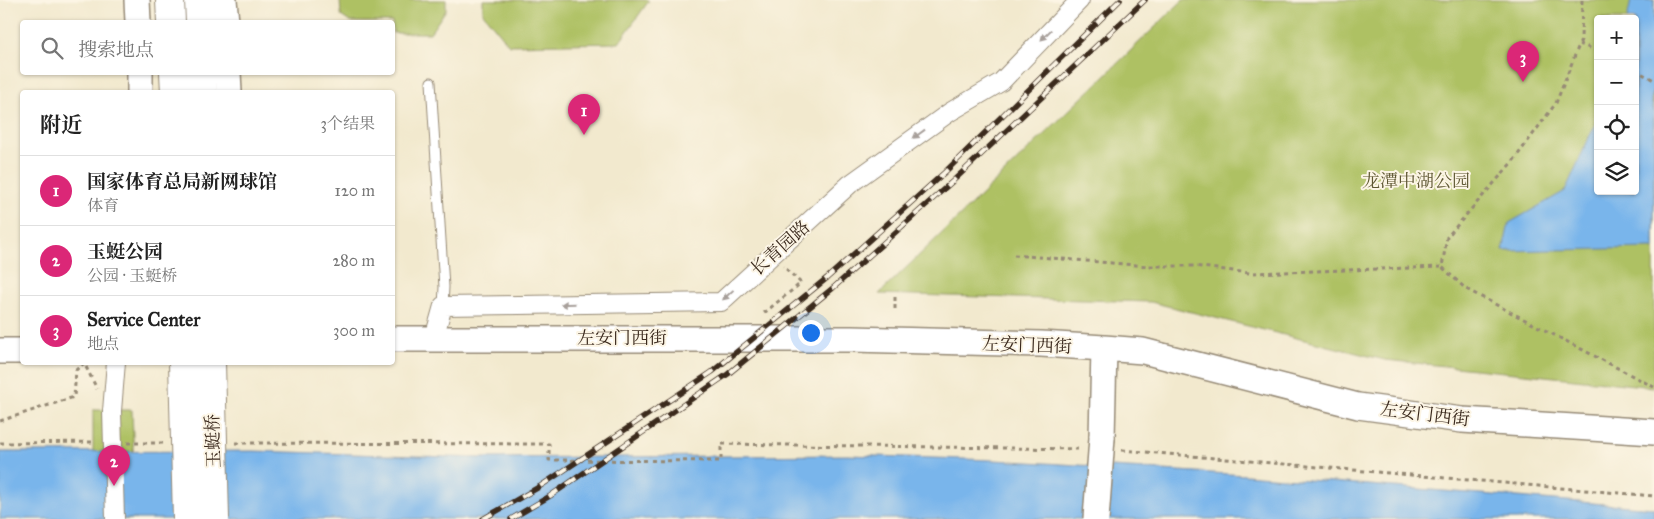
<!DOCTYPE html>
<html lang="zh">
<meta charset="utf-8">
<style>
:root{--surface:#fff;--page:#f2f2f2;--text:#222;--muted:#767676;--line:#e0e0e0;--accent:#db2777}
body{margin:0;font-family:"IM FELL Great Primer","Noto Serif SC",serif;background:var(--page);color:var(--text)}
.controls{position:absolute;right:15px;top:15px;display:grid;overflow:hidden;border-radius:5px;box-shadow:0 1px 4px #0004}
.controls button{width:45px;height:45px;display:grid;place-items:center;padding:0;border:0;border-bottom:1px solid var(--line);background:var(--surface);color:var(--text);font:25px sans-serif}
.you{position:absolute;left:810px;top:332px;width:18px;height:18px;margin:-12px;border:4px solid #fff;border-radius:50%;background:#1a73e8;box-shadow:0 0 0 8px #1a73e833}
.badge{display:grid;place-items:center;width:32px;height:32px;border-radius:50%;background:var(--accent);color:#fff;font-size:16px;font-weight:700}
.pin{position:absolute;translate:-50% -41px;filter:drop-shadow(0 1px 2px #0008)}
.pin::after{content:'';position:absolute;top:26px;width:18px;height:15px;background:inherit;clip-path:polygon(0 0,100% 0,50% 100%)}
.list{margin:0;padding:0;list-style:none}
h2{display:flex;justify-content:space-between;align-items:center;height:65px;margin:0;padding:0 20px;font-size:21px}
h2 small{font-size:16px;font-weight:400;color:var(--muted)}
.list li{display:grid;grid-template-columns:32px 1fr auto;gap:15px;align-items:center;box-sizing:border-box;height:70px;padding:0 20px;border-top:1px solid var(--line)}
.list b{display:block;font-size:19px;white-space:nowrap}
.list p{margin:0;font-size:16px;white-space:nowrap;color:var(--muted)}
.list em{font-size:16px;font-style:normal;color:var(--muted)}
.icon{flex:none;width:28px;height:28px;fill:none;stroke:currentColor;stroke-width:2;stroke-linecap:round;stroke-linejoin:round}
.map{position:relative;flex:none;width:1654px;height:519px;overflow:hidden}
.search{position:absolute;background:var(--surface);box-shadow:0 1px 4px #0004;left:20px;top:20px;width:375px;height:55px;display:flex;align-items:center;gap:12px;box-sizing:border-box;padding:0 18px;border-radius:5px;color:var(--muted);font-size:19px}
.panel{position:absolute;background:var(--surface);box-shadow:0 1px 4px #0004;left:20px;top:90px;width:375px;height:275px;border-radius:5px}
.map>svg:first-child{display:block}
</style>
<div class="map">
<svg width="1654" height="519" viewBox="0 0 1654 519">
<rect width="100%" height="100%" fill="#fcf5e5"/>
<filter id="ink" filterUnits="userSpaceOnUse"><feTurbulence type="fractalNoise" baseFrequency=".02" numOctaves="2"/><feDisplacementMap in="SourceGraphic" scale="10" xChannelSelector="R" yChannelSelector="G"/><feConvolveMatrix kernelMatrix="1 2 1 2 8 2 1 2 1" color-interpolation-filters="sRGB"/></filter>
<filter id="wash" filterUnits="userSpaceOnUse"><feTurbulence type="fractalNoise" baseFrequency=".0096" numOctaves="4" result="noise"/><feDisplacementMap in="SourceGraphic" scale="20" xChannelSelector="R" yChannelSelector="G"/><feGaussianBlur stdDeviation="1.12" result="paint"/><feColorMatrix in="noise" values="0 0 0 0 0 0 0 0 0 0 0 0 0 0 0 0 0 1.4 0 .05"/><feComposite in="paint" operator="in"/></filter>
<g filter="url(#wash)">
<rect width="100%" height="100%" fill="#f2e9ce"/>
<!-- green -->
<path fill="#aec164" stroke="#747641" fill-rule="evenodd" d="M340 0H446V10L430 33H393L392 22H350L341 16Z
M483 0H648V2L619 43 509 45 483 13Z
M1183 0H1654V387L1385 360 1151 302 879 294ZM1598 19H1635V191H1598Z
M93 410H132L136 519H93Z"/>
<!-- water -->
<path fill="#79b5eb" stroke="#5a7084" d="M1631 0H1654V89L1651 100 1654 110V248L1503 251 1509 223 1565 191 1598 118V191H1635V19H1627Z
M254 451 483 458 847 455 994 460 1246 475 1654 508V519H0V452Z"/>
</g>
<g filter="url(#ink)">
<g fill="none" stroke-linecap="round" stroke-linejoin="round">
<defs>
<path id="lane" d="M431 82 444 287 443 306"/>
<path id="street" d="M434 338 443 306 721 302 850 184 950 112 1001 82 1080 0
M112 411 116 362"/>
<path id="secondary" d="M137 0 138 22
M224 0 226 22
M140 72V92
M228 72 229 92
M392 339H852L1041 344 1104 348 1143 351 1358 406 1462 420 1654 432
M0 351H22
M1102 438 1104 348"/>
<path id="primary" d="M170 0 171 22
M199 0 200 22
M174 72 175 92
M202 72 203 92"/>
</defs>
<!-- lane casing -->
<use href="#lane" stroke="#968a76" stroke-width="11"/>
<!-- street casing -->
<use href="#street" stroke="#968a76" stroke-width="20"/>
<!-- secondary casing -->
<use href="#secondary" stroke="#968a76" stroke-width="28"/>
<!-- primary casing -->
<use href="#primary" stroke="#968a76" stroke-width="30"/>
<!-- path -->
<path stroke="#968a76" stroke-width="3" stroke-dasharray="4 4" stroke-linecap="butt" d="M1582 0 1581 40 1556 103 1514 160 1447 237 1442 267 1466 289 1654 387
M1579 44 1598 51
M1635 70 1654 80
M1014 255 1148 266H1194L1250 273 1442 267
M895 297V313
M764 313 801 283 783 266
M0 421 74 397 76 370 84 363 97 389
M0 443 96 442
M127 443H164
M235 443 549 444V460L721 461V444L1080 449
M1122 450 1654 496"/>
<!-- lane -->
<use href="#lane" stroke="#fff" stroke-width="9"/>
<!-- street -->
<use href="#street" stroke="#fff" stroke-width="18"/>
<!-- secondary -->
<use href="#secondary" stroke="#fff" stroke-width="25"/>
<!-- primary -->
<use href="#primary" stroke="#fff" stroke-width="28"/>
<defs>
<path id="rail" d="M483 519 539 487 712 372 827 278 945 172 1120 0
M511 519 550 496 728 374 833 288 954 180 1145 0"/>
</defs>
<!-- rail casing -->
<use href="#rail" stroke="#3b2a1e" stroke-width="5.5"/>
<!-- rail -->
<use href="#rail" stroke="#fcf5e5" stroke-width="4" stroke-dasharray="11" stroke-linecap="butt"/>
<defs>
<path id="street-bridge" d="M112 411 115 519"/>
<path id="secondary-bridge" d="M199 420 201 519
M1096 519 1102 438"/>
<path id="primary-bridge" d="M183 362 187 519
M211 362 215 519"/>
</defs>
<!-- street-bridge casing -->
<use href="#street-bridge" stroke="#968a76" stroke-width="20" stroke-linecap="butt"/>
<!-- secondary-bridge casing -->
<use href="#secondary-bridge" stroke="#968a76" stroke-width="28" stroke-linecap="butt"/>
<!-- primary-bridge casing -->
<use href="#primary-bridge" stroke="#968a76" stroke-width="30" stroke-linecap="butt"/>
<!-- street-bridge -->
<use href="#street-bridge" stroke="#fff" stroke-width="18"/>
<!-- secondary-bridge -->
<use href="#secondary-bridge" stroke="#fff" stroke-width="25"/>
<!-- primary-bridge -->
<use href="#primary-bridge" stroke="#fff" stroke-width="28"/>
</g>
<!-- one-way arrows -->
<defs><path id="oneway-solid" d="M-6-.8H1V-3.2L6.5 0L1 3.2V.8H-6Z" transform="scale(1.25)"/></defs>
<g fill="#a79f9a">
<use href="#oneway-solid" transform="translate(1046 35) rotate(134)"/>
<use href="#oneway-solid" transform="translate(919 134) rotate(144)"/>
<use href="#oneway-solid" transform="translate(728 295) rotate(137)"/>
<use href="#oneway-solid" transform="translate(568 304) rotate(179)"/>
</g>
</g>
<g text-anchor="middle" stroke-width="4" stroke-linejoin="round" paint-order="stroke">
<!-- park labels -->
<g font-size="18" fill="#5e5733" stroke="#fcf5e5">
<text x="1416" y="187">龙潭中湖公园</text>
</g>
<!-- street labels -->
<g font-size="18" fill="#3b2a1e" stroke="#fcf5e5">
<text transform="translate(780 248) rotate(-42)" y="6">长青园路</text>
<text x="622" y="344">左安门西街</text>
<text transform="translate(1027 345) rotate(2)" y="6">左安门西街</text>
<text transform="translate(1425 414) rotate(7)" y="6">左安门西街</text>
<text transform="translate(213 441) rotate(-92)" y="6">玉蜓桥</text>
</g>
</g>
</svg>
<div class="controls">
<button>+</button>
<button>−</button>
<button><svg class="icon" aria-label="locate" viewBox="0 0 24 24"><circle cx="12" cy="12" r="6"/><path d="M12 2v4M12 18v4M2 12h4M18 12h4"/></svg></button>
<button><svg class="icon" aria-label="layers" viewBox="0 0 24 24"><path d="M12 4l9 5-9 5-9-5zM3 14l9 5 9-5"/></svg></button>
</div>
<div class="you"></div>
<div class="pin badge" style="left:584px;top:135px">1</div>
<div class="pin badge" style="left:114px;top:486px">2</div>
<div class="pin badge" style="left:1523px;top:82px">3</div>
<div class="search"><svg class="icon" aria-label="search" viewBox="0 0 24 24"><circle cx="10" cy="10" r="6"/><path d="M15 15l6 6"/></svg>搜索地点</div>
<section class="panel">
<h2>附近<small>3个结果</small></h2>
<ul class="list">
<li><span class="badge">1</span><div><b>国家体育总局新网球馆</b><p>体育</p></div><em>120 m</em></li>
<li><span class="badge">2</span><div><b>玉蜓公园</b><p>公园 · 玉蜓桥</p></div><em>280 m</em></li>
<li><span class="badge">3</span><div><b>Service Center</b><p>地点</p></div><em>300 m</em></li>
</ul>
</section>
</div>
